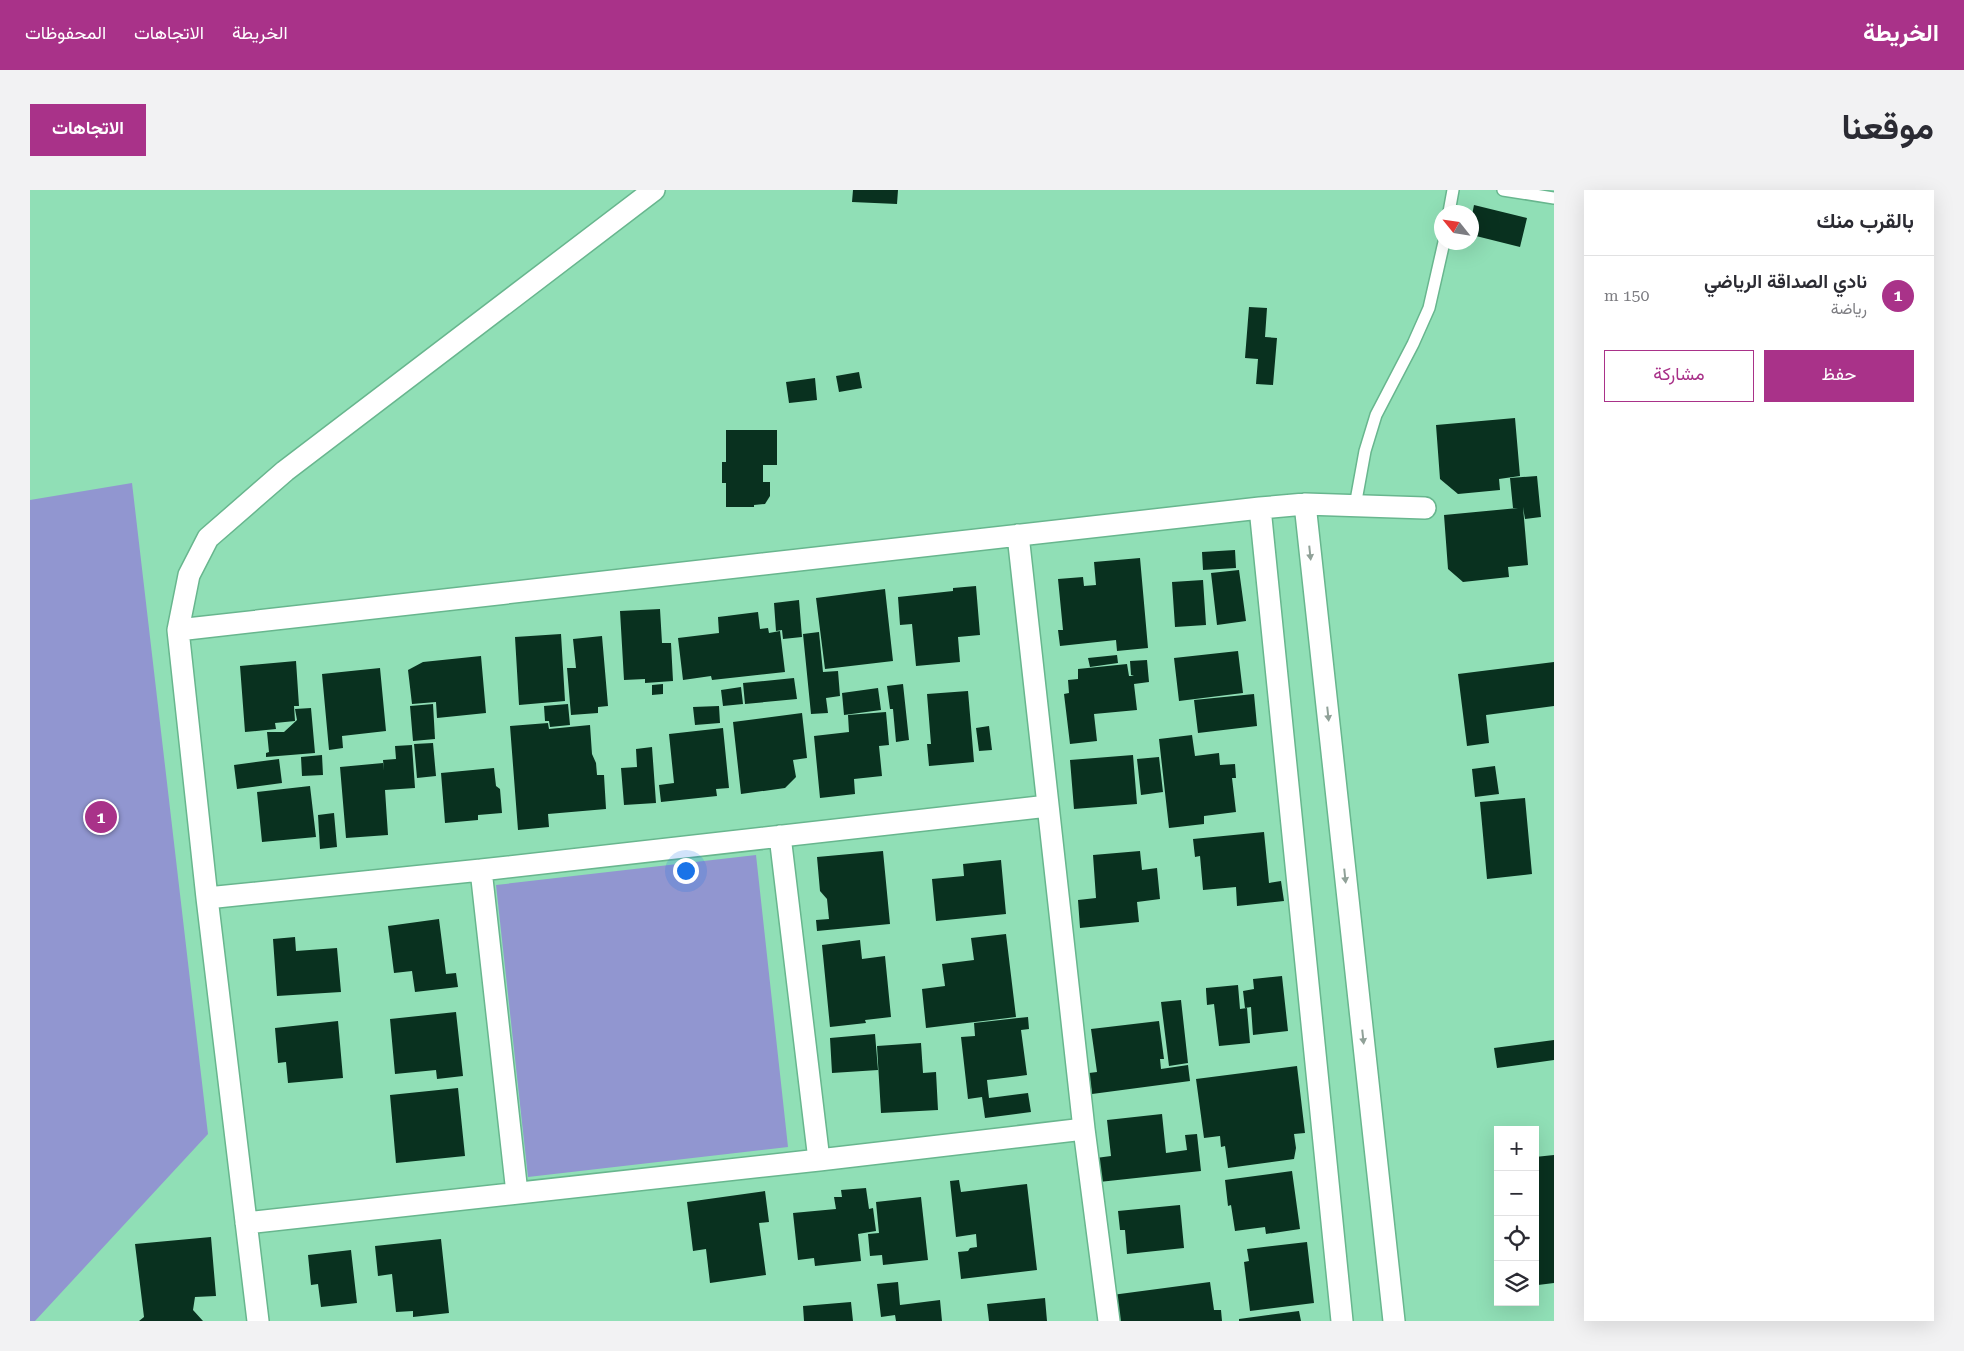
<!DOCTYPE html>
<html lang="ar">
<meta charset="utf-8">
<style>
:root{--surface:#fff;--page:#f2f2f3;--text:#2b2b33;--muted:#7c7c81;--line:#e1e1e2;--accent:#a93289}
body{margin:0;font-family:"Roboto Serif",Vazirmatn,serif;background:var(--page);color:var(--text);direction:rtl}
.controls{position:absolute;right:15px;bottom:15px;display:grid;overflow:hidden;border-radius:0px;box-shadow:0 5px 20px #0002}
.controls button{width:45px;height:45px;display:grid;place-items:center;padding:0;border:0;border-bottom:1px solid var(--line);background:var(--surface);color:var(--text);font:25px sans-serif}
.compass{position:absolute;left:1404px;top:15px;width:45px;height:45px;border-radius:50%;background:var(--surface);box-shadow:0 5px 20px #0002;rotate:300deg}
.you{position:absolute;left:655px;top:680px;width:18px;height:18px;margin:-12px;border:4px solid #fff;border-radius:50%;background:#1a73e8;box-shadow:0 0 0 8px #1a73e833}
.badge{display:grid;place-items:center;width:32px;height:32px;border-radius:50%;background:var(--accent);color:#fff;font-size:16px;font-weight:700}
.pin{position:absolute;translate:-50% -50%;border:2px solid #fff;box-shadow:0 1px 5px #0006}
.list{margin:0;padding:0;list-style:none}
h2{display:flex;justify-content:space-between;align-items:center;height:65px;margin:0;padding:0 20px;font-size:21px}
h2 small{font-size:16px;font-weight:400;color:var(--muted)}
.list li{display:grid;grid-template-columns:32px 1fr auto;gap:15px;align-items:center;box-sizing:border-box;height:80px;padding:0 20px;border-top:1px solid var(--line)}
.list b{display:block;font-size:19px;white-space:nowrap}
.list p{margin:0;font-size:16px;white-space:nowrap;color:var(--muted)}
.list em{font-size:16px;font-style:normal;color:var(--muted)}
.actions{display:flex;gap:10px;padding:15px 20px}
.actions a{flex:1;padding:11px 0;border:1px solid var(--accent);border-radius:0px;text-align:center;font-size:18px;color:var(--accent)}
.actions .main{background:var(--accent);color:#fff}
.icon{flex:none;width:28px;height:28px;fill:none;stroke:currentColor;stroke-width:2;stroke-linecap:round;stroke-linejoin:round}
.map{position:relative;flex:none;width:1524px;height:1131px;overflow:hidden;direction:ltr;border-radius:0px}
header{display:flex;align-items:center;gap:30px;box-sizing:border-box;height:70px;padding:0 25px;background:var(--accent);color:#fff}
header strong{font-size:24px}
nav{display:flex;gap:28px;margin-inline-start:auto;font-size:18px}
.intro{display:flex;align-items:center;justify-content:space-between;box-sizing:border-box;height:120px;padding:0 30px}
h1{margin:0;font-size:35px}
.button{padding:12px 22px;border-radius:0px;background:var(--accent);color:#fff;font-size:18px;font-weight:700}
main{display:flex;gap:30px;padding:0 30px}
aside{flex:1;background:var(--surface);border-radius:0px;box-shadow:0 5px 20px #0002}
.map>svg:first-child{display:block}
</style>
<header>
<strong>الخريطة</strong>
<nav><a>الخريطة</a><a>الاتجاهات</a><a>المحفوظات</a></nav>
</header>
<div class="intro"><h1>موقعنا</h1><a class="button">الاتجاهات</a></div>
<main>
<aside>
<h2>بالقرب منك<small></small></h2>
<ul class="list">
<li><span class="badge">1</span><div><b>نادي الصداقة الرياضي</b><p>رياضة</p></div><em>150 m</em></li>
</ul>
<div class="actions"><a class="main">حفظ</a><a>مشاركة</a></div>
</aside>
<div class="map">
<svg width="1524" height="1131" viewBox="0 0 1524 1131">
<rect width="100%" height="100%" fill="#90dfb6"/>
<!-- green -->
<path fill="#9196d0" d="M102 293 178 944 5 1131H0V310Z
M726 665 758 957 498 987 466 695Z"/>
<!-- building -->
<path fill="#09311f" d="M823 0H868L867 14 822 12Z
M1444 15 1497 28 1490 57 1442 45V25Z
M1219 117 1237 118 1235 147 1247 148 1243 195 1226 194 1228 169 1215 168Z
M829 182 832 198 809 202 806 186Z
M785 188 787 210 759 213 756 192Z
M1485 228 1490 286 1469 289 1470 300 1428 304 1410 289 1406 235Z
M696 240H747V275H733V292H740V306L735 314 724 315V317H696V293H692V272H696Z
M1507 286 1511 327 1495 329 1493 317 1498 375 1478 377 1479 387 1433 392 1418 379 1414 325 1488 318H1483L1480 288Z
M1205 360 1206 378 1173 380 1172 362Z
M1110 368 1118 458 1087 461 1086 450 1030 456 1028 440H1033L1028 389 1053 387 1054 396 1066 395 1064 372Z
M1209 380 1216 431 1187 435 1181 383Z
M1173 390 1176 435 1145 437 1142 392Z
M946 396 950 445 928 447 930 472 886 476 882 434 870 435 868 407 923 401V398Z
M855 399 863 471 795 479 786 408Z
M769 410 772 447 753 449 752 440 746 441 744 413Z
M630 419 632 453H641L643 491 615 493V489L594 490 590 421Z
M728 422 730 439 738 438 739 443 750 441 755 482 682 490 681 486 653 490 648 448 689 443 688 427Z
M789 442 793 482 808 481 810 506 796 508 798 523 781 524 773 444Z
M531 444 535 511 489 515 485 447Z
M572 446 578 516 568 517V523L541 525 537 478H546L543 449Z
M1208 461 1213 503 1149 511 1144 468Z
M1087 465 1088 473 1060 477 1058 468Z
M451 466 456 523 407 528 406 512 382 514 378 480 393 472Z
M1117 470 1119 492 1104 494 1107 520 1064 524 1067 551 1040 554 1034 504 1039 503 1038 490 1048 489V479L1097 474 1099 486H1104L1101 485 1100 471Z
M266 471 269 516H264L265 531 245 533 246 539 215 542 210 476Z
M1524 472V516L1456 525 1459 553 1437 556 1428 484Z
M350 478 356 541 312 546 313 558 299 560 292 484Z
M764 488 767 509 715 514 713 493Z
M633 494V504L622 505V495Z
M873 494 879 550 866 552 863 519H860L857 496Z
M711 497 713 514 693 516 691 500Z
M848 498 851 520 814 525 812 503Z
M938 501 944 572 899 576 897 554H901L897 504Z
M1224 504 1227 536 1168 543 1164 510Z
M403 514 405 549 383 551 380 516Z
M538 514 540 535 520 537 519 531H515L514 516Z
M689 516 690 533 665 535 663 517Z
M281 518 285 563 236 567V563L239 562 237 542H254L267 530 265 519Z
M856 522 859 555 849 556 852 586 824 589 825 604 790 608 784 546 819 542 818 525Z
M772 523 777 568 763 570 766 587 755 598 711 604 703 532Z
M518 533 519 539 560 535 562 564 566 573 567 585H574L576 619 518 624 519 637 488 640 480 536Z
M959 536 962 560 949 561 946 538Z
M693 538 699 598 686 599 687 606 631 612 629 595 644 593 639 544Z
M1162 545 1165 566 1189 563 1190 575 1205 574 1206 588H1202L1206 622 1174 626V634L1139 638 1129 549Z
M403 553 406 586 387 588 384 554Z
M382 555 385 598 355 600 358 645 316 648 310 577 353 573 354 581 353 570 366 569 365 556Z
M622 557 626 613 594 615 591 578 607 577 606 559Z
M292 565 293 585 272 586 271 567Z
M1103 565 1107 614 1044 619 1040 570Z
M1129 567 1133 602 1111 605 1107 569Z
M249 569 252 593 207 599 204 575Z
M1465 576 1469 604 1445 607 1442 579Z
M464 578 466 596 470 599 472 623 448 625V630L415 633 411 583Z
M280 596 286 647 232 652 227 602Z
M1495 608 1502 684 1457 689 1450 612Z
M304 623 307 657 290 659 288 625Z
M1234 642 1239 693 1251 691 1254 711 1207 716 1206 697 1173 700 1170 666 1165 667 1163 649Z
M853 661 860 734 787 741 786 730 799 729 797 709 790 701 787 667Z
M1110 661 1112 680 1127 678 1130 709 1107 712 1109 732 1050 738 1048 710 1066 708 1063 665Z
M971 670 976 724 906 731 902 689 934 686 933 674Z
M409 729 416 784 426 783 428 797 385 802 382 781 364 783 358 736Z
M976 744 986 827 896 838 892 799 915 796 912 774 944 770 941 748Z
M265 747 266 761 307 758 311 802 247 806 243 749Z
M830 750 832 769 855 766 861 827 835 830 836 833 800 837 792 755Z
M1252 786 1258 841 1223 845 1221 817 1215 818 1213 801 1224 799 1223 789Z
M1208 795 1210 819 1217 818 1220 853 1189 856 1184 814 1177 815 1176 800V798Z
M1151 810 1158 873 1139 876 1131 812Z
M426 822 433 886 407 889 406 880 365 884 360 829Z
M998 827 999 839 991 840 997 885 957 890 959 908 998 903 1001 922 955 928 952 907 938 909 931 847 945 846 944 833Z
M308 831 313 888 258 893 256 872 248 873 245 838Z
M1129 831 1134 869H1130L1131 879 1158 875 1160 891 1062 904 1059 883 1067 882 1061 839Z
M845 844 848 880 802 883 800 848Z
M1524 850V870L1467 878 1464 858Z
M891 853 893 883 906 882 908 920 851 923 847 856Z
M1267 876 1275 943 1264 944 1266 958 1264 969 1198 978 1195 956 1191 957 1190 946 1174 948 1166 889Z
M428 898 435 966 366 973 360 905Z
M1132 924 1136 963 1157 960 1155 945 1167 944 1171 981 1069 992 1066 968 1081 966 1077 930Z
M1524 965V1093L1508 1095 1505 1062V967Z
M1262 981 1270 1039 1236 1044 1235 1037 1205 1041 1201 1015 1198 1016 1195 990Z
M929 990 931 1002 997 994 1007 1080 931 1089 928 1062 938 1061 940 1058 947 1057 946 1044 926 1047 920 991Z
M836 998 839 1019 843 1018 846 1041 828 1044 831 1071 785 1076 784 1068 768 1070 763 1023 806 1019 804 1007H812L811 1000Z
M735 1001 739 1032 729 1033 736 1085 680 1093 676 1059 663 1061 657 1012Z
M891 1007 898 1070 853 1075 852 1065 840 1066 838 1044 849 1043 846 1012Z
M1150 1015 1154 1058 1097 1064 1095 1040H1090L1088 1021Z
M181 1047 186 1106 165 1107 163 1120 173 1131H109L114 1127 105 1054Z
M411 1049 419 1123 383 1127V1121L366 1122 362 1084 348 1086 345 1056Z
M1277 1052 1284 1113 1220 1121 1214 1072 1219 1071 1217 1059Z
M321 1060 327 1113 291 1117 288 1094 281 1095 278 1065Z
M868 1092 870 1115 910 1110 912 1131H866L865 1125 851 1127 847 1094Z
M1180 1092 1184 1120H1191L1192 1131H1085L1082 1105Z
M1015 1108 1017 1131H959L957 1114Z
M821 1112 823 1131H774L773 1116Z
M1269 1121 1271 1131H1209V1129Z"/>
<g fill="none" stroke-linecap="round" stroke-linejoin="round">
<defs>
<path id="service" d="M1473 0 1524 8
M1419 22 1423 0
M1325 316 1335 261 1346 225 1383 154 1399 118 1414 52"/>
<path id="minor" d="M1275 314 1364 1131
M1230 318 1312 1131
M988 345 1054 939 1079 1131
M148 440 159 385 178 348 255 281 624 0
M451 680 487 1003
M177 708 451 680 1018 616
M789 970 1054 939
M216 1033 789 970 750 646
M228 1131 177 708 148 440 1230 318 1275 314 1395 318"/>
</defs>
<!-- service casing -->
<use href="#service" stroke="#68b68e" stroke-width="14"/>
<!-- minor casing -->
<use href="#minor" stroke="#68b68e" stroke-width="24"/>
<!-- service -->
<use href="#service" stroke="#fff" stroke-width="11"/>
<!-- minor -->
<use href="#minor" stroke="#fff" stroke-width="21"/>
</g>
<!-- one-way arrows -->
<defs><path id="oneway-solid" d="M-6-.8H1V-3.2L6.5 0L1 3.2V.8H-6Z" transform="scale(1.25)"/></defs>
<g fill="#90a198">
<use href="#oneway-solid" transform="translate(1280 363) rotate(84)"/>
<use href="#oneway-solid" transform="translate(1298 524) rotate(84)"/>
<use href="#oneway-solid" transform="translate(1315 686) rotate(84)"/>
<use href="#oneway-solid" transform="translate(1333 847) rotate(84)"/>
</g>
</svg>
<div class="controls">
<button>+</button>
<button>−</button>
<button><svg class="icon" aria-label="locate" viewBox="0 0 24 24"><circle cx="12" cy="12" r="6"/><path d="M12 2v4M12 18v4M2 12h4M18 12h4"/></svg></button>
<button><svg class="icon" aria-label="layers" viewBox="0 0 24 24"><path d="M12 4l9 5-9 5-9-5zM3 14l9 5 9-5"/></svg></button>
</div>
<svg class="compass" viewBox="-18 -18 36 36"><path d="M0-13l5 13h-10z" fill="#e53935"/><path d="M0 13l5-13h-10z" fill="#7c7c81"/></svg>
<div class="you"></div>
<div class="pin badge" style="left:71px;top:627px">1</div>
</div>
</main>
